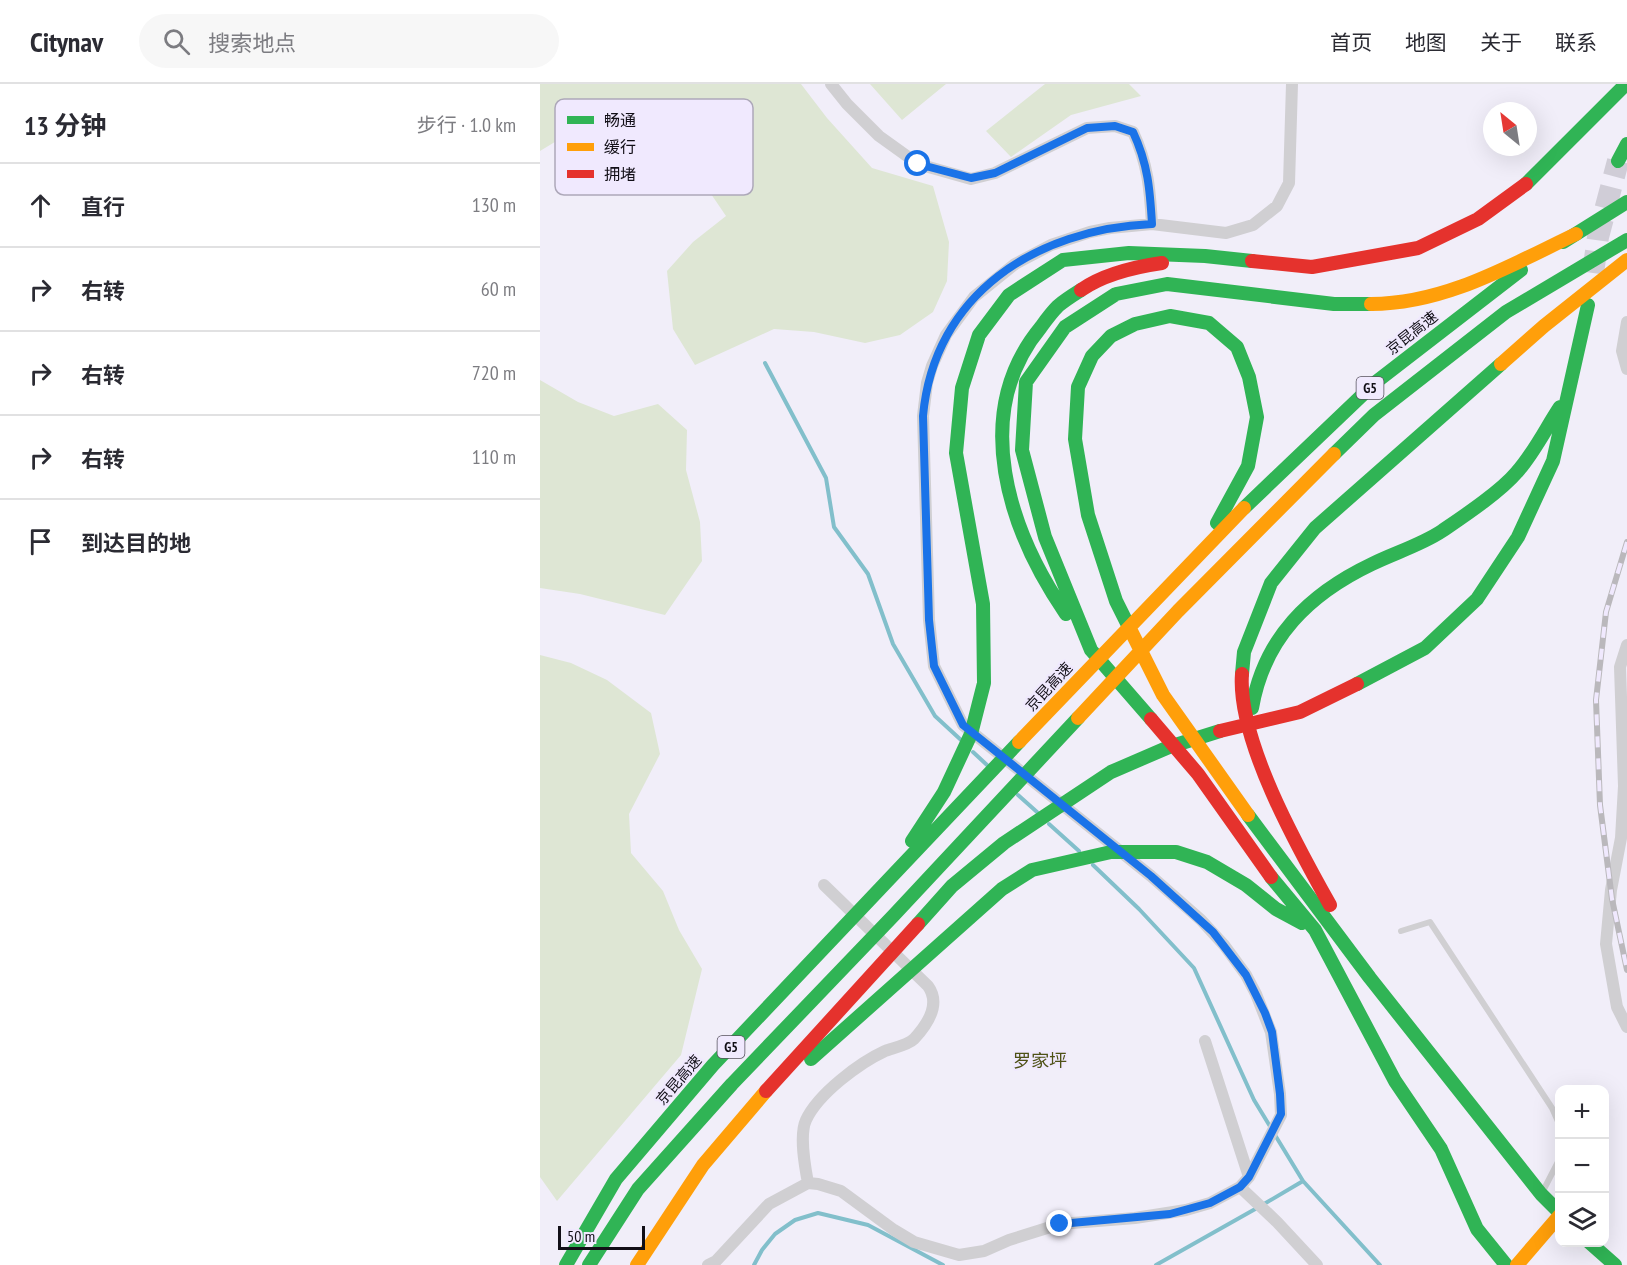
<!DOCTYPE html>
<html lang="zh">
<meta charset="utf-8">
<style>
:root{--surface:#fff;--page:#f7f7f7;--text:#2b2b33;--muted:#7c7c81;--line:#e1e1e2}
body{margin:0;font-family:"PT Sans Narrow","Noto Sans SC",sans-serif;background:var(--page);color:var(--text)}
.controls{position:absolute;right:18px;bottom:18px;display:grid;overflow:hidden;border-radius:12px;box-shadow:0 6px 24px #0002}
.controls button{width:54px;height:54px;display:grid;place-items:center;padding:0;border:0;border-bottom:2px solid var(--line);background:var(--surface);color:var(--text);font:30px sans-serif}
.compass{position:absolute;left:943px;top:18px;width:54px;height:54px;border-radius:50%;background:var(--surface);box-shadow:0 6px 24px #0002;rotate:330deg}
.scale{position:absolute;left:18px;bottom:15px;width:87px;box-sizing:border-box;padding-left:6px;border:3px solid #120f17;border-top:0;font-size:16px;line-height:21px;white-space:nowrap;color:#120f17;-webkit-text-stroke:4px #f0e9fe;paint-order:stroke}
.stop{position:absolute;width:18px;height:18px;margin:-14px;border:4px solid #1a73e8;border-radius:50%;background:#fff}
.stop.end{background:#1a73e8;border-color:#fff;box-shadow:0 2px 6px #0008}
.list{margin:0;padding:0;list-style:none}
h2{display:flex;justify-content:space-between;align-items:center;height:78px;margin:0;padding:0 24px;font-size:26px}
h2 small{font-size:20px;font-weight:400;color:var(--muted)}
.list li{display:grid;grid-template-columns:39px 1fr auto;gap:18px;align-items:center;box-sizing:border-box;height:84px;padding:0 24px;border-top:2px solid var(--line)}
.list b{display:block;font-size:22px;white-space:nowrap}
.list em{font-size:20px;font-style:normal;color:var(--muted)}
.icon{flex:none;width:33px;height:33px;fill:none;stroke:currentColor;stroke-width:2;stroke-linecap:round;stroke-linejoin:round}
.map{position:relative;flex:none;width:1087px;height:1181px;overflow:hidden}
header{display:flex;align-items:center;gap:36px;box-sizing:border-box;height:84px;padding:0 30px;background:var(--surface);border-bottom:2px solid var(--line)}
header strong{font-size:28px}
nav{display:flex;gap:33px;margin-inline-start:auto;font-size:21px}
.search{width:420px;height:54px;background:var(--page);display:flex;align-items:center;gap:15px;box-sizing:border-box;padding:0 21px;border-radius:33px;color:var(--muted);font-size:22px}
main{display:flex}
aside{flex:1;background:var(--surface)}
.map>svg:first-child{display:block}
</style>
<header>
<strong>Citynav</strong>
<div class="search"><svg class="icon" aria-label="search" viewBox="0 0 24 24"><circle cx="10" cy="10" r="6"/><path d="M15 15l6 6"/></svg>搜索地点</div>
<nav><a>首页</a><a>地图</a><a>关于</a><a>联系</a></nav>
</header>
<main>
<aside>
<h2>13 分钟<small>步行 · 1.0 km</small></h2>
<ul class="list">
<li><svg class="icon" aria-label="ahead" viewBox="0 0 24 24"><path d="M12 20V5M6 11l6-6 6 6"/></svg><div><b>直行</b></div><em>130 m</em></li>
<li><svg class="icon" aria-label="right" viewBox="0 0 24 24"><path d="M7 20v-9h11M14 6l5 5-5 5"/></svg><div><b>右转</b></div><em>60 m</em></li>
<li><svg class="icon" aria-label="right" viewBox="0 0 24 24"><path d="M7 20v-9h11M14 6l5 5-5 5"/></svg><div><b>右转</b></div><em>720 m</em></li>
<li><svg class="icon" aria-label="right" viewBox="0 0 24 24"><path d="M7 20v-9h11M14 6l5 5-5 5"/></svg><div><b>右转</b></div><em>110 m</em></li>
<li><svg class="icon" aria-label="arrive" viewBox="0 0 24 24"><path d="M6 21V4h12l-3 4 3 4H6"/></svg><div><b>到达目的地</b></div></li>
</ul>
</aside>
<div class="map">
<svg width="1087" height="1181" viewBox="0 0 1087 1181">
<rect width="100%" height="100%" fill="#f1eef9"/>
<!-- green -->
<path fill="#dee6d4" d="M0 0H261L287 34 332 84 393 102 409 158 407 197 393 228 360 251 325 259 274 248 234 245 155 281 133 245 127 187 153 158 186 132 137 60 97 43 51 36 0 67Z
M330 0H406L362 36Z
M505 0H589L601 12 531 31 471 73 446 47Z
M0 296 38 318 74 332 118 320 147 346 146 386 160 438 162 477 125 531 40 510 0 504Z
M0 571 31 579 67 596 111 629 120 670 89 730 91 769 123 807 139 846 162 885 141 971 17 1117 0 1093Z"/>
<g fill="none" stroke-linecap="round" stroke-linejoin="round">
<!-- stream -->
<path stroke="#82bfcb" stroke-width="4" d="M225 279 286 394 294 443 328 490 353 560 395 632 421 656
M433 668 447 681
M478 711 497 728
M509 740 539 767
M553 781 599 825 654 884 714 1016 731 1044
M735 1051 763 1097 840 1181
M724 1120 763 1097
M214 1181 222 1166 235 1150 255 1136 278 1129 328 1141 403 1181
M616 1181 717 1124"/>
<!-- highway-tunnel -->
<path stroke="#d0cdd7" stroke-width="22" stroke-dasharray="22 11" stroke-linecap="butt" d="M1053 189 1058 153 1078 77"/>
<!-- lane -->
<path stroke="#d0cfd2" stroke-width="6" d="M861 847 890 838 1012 1024 1020 1042
M1004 1105 1020 1074"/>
<!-- street -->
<path stroke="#d0cfd2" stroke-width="12" d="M291 0 307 20 339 52 378 80 431 95 455 89 547 44 575 42 593 48C608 80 610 106 612 140
M1087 238 1082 267 1087 285
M1087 561 1080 583 1084 702 1081 754 1071 806 1066 860 1077 923 1087 943
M665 957 709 1093
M268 1099C265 1083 259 1051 266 1036 278 1010 319 979 345 967 353 964 368 961 374 955 387 941 401 920 388 902L284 801
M700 1103 737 1138 777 1181
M168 1181 176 1177 229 1120 268 1099 278 1100 301 1107 354 1146 374 1158 419 1171 444 1167 469 1156 520 1140 595 1134 646 1126 670 1119 700 1103 709 1093 741 1031 740 1010 731 948 716 910 706 891 684 861 661 836 611 792 423 641 394 582 389 536 383 332 387 299 392 282 406 251 434 213 475 180 511 161 550 148 570 144 612 140 686 149 713 141 737 122 749 99 752 0"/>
<!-- fast -->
<path stroke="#30b455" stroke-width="14" d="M1078 77 1087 60
M986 100 1086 0
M1023 158 1087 118
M794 370 834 331 966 228 1087 156
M704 424 836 298 981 186
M526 530C469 447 429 330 501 243 506 236 512 228 518 222 525 216 533 211 541 206
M590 545 576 517 548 431 535 355 538 303 552 272 571 252 595 240 630 232 669 239 697 263 709 293 717 333 708 382 677 439
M702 590 704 568 731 499 775 444 961 280
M817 600 885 564 937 515 978 453 1013 377 1048 221
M712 624C724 554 769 510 832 480 854 469 881 461 902 447 924 432 960 408 977 388 994 369 1006 344 1020 323
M611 635 551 566 505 453 482 366 486 298 525 243 576 210 627 200 794 220H831
M708 731 830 894 1001 1110 1020 1129
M372 757 404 708 431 650 444 599 443 520 416 369 422 304 439 251 469 211 523 176 589 169 665 172 712 177
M731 793 775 846 855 997 901 1065 937 1145 966 1181
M378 840 412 802 464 759 571 688 629 663 680 647
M271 975 462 805 492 786 571 768H636L667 778 706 801 736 825 762 839
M1049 1158 1075 1181
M26 1181 76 1095 173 981 479 658
M49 1181 98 1105 192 1000 354 831 538 634"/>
<!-- slow -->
<path stroke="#ff9f0a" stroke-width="14" d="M831 220C905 220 971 181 1036 150
M961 280 1004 242 1087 176
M590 545 623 611 708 731
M538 634 638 527 794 370
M479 658 704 424
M97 1181 163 1081 226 1007
M977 1181 1020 1131"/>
<!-- jam -->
<path stroke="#e5322d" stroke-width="14" d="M712 177 772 183 878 164 938 135 986 100
M541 206C564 190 594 183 622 179
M702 590C697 655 758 764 790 821
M611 635 658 690 731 793
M680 647 760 628 817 600
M226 1007 378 840"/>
<defs>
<path id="rail" d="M1087 458 1066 528 1056 616 1060 721 1072 815 1087 886"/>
</defs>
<!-- rail casing -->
<use href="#rail" stroke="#bab8bc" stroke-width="6"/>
<!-- rail -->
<use href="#rail" stroke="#f0e9fe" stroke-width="4" stroke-dasharray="11" stroke-linecap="butt"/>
</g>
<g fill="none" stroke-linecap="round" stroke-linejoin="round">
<!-- route -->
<path stroke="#1a73e8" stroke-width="8" d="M378 80 431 94 455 89 547 44 575 42 593 48C608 80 610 106 612 140 496 145 394 210 383 332L389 536 394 582 423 641 611 792 673 848 706 891 725 929 732 948 740 1010 741 1030 709 1093 700 1103 670 1119 630 1130 520 1140"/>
</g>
<g text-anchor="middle" stroke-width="4.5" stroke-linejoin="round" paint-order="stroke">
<!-- shield labels -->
<g fill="#f0e9fe" stroke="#55505c" stroke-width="1.5">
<rect x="816.5" y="293" width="27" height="22" rx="4.5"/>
<rect x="177.5" y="952" width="27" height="22" rx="4.5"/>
</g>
<g font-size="14" font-weight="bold" fill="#120f17">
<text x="830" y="309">G5</text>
<text x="191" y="968">G5</text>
</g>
<!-- street labels -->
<g font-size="15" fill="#120f17" stroke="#f0e9fe">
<text transform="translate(872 249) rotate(-38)" y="5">京昆高速</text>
<text transform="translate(509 603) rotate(-47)" y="5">京昆高速</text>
<text transform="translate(139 996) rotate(-49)" y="5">京昆高速</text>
</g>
<!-- quarter labels -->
<g font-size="18" fill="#4e5116" stroke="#f0e9fe">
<text x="500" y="983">罗家坪</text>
</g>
</g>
<!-- legend -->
<rect x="15" y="15" width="198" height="96" rx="9" fill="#f0e9fe" stroke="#ada8b9" stroke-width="1.5"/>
<rect x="27" y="32" width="27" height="8" fill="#30b455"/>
<rect x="27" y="59" width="27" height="8" fill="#ff9f0a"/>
<rect x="27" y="86" width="27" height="8" fill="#e5322d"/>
<g font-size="16" fill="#120f17">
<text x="64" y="42">畅通</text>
<text x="64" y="69">缓行</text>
<text x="64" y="96">拥堵</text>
</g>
</svg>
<div class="controls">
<button>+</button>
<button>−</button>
<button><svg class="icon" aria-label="layers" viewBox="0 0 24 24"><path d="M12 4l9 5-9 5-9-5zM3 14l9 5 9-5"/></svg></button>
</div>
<svg class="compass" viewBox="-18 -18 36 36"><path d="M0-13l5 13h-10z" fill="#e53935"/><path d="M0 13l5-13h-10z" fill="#7c7c81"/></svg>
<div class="scale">50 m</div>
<div class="stop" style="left:378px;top:80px"></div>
<div class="stop end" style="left:520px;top:1140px"></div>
</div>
</main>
